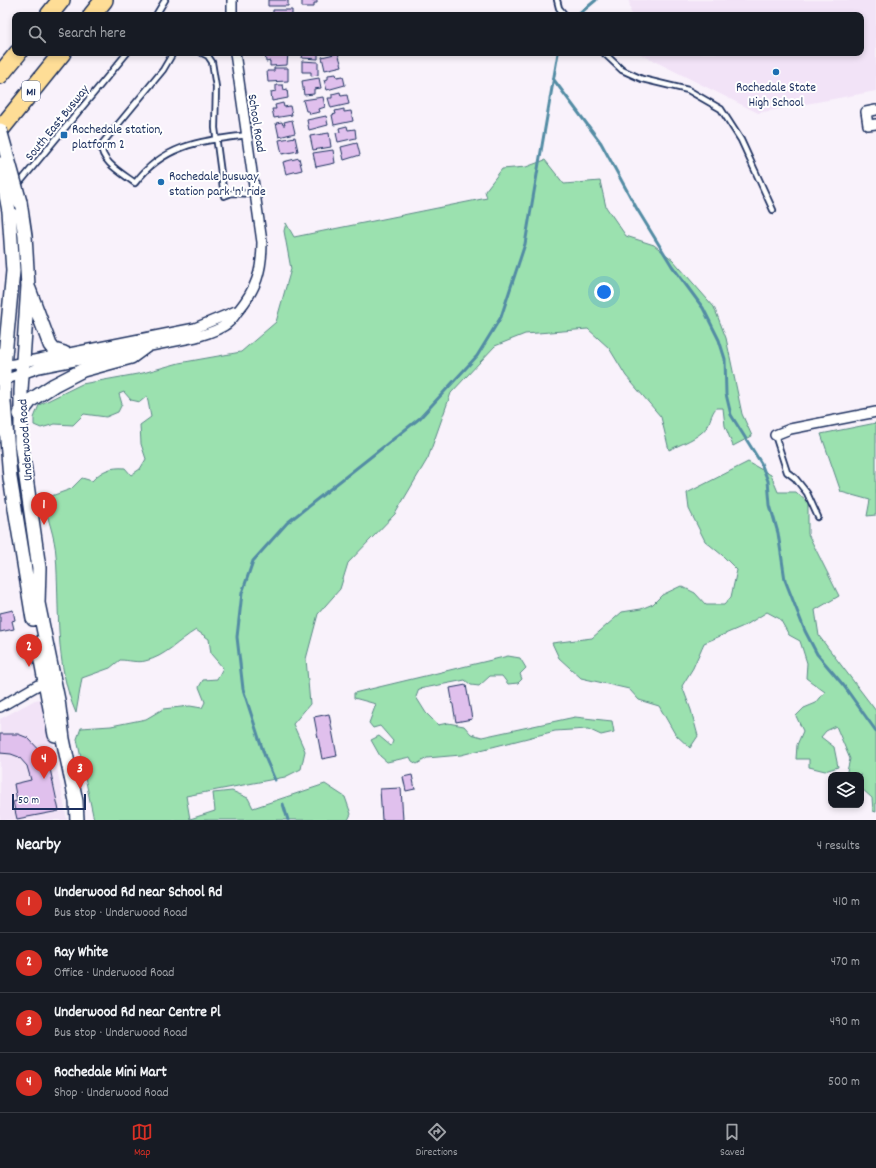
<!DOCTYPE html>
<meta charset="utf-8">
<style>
:root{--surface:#171b24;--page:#20242c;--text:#f1f3f6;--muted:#9ea1a6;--line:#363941;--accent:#d93025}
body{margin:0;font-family:Dekko,sans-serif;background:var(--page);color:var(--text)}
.controls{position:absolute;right:12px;bottom:12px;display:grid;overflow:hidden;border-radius:8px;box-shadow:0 2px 6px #0003}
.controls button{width:36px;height:36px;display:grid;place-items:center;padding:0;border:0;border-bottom:1px solid var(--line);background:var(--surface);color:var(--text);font:20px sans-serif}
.scale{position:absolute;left:12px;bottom:10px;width:74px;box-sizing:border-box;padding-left:4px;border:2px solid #1b2f5e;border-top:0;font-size:11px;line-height:14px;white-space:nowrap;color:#1b2f5e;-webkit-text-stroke:3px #fff;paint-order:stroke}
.you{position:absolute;left:604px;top:292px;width:14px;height:14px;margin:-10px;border:3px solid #fff;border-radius:50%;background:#1a73e8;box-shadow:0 0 0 6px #1a73e833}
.badge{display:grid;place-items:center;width:26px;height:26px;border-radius:50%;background:var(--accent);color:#fff;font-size:13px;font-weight:700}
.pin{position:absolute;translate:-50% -33px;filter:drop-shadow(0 1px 2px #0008)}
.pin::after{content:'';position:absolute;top:21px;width:14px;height:12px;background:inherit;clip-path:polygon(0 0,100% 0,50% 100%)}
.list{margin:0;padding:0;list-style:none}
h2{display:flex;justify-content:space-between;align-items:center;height:52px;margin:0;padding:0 16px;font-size:17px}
h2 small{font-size:13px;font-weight:400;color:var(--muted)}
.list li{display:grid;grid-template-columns:26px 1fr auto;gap:12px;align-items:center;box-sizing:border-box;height:60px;padding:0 16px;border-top:1px solid var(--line)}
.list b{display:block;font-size:15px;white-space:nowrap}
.list p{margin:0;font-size:13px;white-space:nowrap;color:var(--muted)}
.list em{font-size:13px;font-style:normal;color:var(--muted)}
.icon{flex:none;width:22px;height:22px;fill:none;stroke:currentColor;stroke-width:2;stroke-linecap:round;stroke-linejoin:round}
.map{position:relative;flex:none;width:876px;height:820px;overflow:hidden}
.search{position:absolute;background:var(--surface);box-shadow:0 2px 6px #0003;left:12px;right:12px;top:12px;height:44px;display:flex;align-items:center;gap:10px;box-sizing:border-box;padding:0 14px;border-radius:8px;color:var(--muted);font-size:15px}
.sheet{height:292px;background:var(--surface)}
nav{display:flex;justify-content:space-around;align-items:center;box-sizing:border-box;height:56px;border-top:1px solid var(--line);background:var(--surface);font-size:11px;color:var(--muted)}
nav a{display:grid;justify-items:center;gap:2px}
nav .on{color:var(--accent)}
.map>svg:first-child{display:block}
</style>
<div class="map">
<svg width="876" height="820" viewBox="0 0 876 820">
<rect width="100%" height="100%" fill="#f9f2fb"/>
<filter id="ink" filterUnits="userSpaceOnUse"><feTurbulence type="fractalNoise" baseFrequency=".025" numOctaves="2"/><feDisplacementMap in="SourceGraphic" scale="8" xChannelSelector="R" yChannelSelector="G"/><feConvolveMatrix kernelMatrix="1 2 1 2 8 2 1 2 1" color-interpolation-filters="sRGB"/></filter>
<g filter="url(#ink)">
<!-- built -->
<path fill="#f2e3f7" d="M629 0H876V91L758 113 638 53H861V15H631Z
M40 699 43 704 49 727 67 820H0V719L35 700Z"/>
<!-- green -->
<path fill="#9be1af" stroke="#5b8886" d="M545 160 564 184 600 181 606 207 626 236 654 245 673 260 714 307 726 338 742 414 752 436 733 446 725 426 723 408H716C711 414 710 422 707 427 699 438 681 444 669 450L661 417 626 376 609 348 588 329 525 334 495 346 451 393 428 458 395 514 348 563 340 589 318 614 306 659 310 704 293 724 305 751 301 769 285 777 186 796 190 819 215 811 213 793 232 791 248 798 253 808 325 784 345 797 351 814 348 820H94L77 739 81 728 111 726 146 719 163 709 190 706 202 708 205 702 199 687 203 680 217 679 223 668 211 654 209 639 196 630C179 640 165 657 145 661 138 663 128 660 120 660L110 668 82 678 76 713C54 663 60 608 56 555 55 537 47 517 43 499L71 489 82 478 92 481C102 470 111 467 125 468L131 475 140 469 146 459 141 444 140 425 151 417 147 396 140 402 131 400 124 392 119 394 122 404 118 412 106 417 84 414 73 425 55 424 41 428 34 425V418L39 405 82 384 143 373 179 363 241 352 276 322 291 269 284 231 286 223 294 237 487 198 485 191 502 169 526 167Z
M876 423V515L867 516 870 500 841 492 821 434Z
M748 462 771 475 778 492H796L808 503V534L839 596 815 610 819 636 876 711V812L873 811 872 798 861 788V775H846L850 759 836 726 826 731 821 737 834 747 838 767 825 771 809 767V759H796L797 745 803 731 796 716 804 708 816 703 825 692 806 678 807 663 800 641 789 635 780 619 767 612 746 625 704 643 693 668 682 686 691 710 698 736 690 748 675 734 659 706 639 700 629 689 581 678 559 658 552 643 592 638 622 612 641 609 653 604 662 595 681 586 695 593 706 605H724L731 597 737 570 722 555 705 541 689 509 687 493Z
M508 656 520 658 526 668 520 674 522 679 518 683 508 684 502 676H490L479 686 471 685 465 680 419 689 416 697 426 713 438 725 448 723 464 726 471 734 482 737 575 717 612 721 614 732 601 735 588 729 555 731 461 755 427 758 417 764 412 761 410 757 387 762 380 756 371 740 379 736 391 746 393 741 380 726 373 728 369 723 376 704 354 698V693Z"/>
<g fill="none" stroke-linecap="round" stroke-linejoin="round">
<!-- stream -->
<path stroke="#538ca4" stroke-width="3" d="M578 15 596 0
M554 80 601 143 637 209 672 266 703 308 719 340 725 359 726 394 731 415 761 463 768 481 770 505 778 533 785 580 805 631 817 654 844 686 876 731
M275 780 265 757 243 689 237 637 242 593 253 561 287 523 420 418 477 356 501 317 525 244 558 53
M283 804 288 820"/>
</g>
<!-- building -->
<path fill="#e0c0ed" stroke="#1b2f5e" d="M268 0H288V6H268Z
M302 0H317V3H314V7H302Z
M273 10H292V15H267L273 14Z
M265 53H288L287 65 270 66V61L266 62Z
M303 53H318V59L302 58Z
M338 53 342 66 325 70 322 57Z
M302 61 318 62V75L311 76V72H302Z
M274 68H288V81L268 82 267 71H274Z
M336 74 337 77 343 76 345 85 327 90 324 80 328 79V75Z
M319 78 321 88 314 89V94L304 95 302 81Z
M276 85H283L284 90 287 89 288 98 272 101 271 92 276 91Z
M340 92 341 96 347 95 349 104 331 108 328 98H332V94Z
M323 97 325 107 319 109 320 112 310 114 309 111H306L303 100Z
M283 103 284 107 290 106 292 115 274 118 272 109H276L275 105Z
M344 109V112L351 111 353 121 334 125 332 115 336 114 335 111Z
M326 116 328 125 309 130 307 120Z
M292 120 295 133 279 137 276 123 282 122 283 125H285L284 122Z
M347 126 348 130 355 129 356 138 338 142 336 133 340 132 339 128Z
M329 133 331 147 313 150 310 136Z
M295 137 298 151 282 154 279 140Z
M357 143 360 155 344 160 341 147Z
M333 150 335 163 316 167 313 153Z
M299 158 302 170 286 174 283 162Z
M13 610 15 620 12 621 14 629 0 632V613Z
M466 685 472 719 456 722 450 688Z
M329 714 337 756 322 759 314 717Z
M0 734H18L28 738 46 757 49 764 59 811 17 819 13 802 17 801 14 784 31 780 27 766 19 757 11 754 0 753Z
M412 775 415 789 406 791 403 777Z
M401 788 403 820H382L380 789Z"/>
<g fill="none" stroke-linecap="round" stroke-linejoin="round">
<defs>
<path id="lane" d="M557 0 559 8 565 15
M156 15 165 0
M209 15H212
M173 53 163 70 101 145C101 162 122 173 135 183 164 144 202 141 247 135
M202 53 208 56 212 62 216 87 215 128 224 196 232 193 256 194
M604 53 622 70 642 79 688 90 721 109 741 140 773 210
M17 186 127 53
M775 435 787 472 795 478 807 493 818 517"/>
<path id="street" d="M232 15V0
M876 110 866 112 868 125 876 124
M4 366 195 328 236 311
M4 380 39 368 196 337C206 334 220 330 228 323 232 320 235 315 238 311 256 289 262 272 262 242L235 53
M775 435 790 429 876 412
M0 707 38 685 51 681"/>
<path id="secondary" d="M20 202 25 236 28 286 21 390V443L39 568 38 603 58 700 63 739 76 801 77 820
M9 211 13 271 4 366V402L10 478 33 619
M29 289 50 345 54 350 64 353
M20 414 31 400 54 385 83 370 131 357 146 346
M38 644 55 735"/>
<path id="highway" d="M49 15 61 0
M92 15 104 0
M0 75 18 53
M0 130 62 53"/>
</defs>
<!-- lane casing -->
<use href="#lane" stroke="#1b2f5e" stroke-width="8"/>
<!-- street casing -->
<use href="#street" stroke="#1b2f5e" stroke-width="12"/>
<!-- secondary casing -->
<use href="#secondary" stroke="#1b2f5e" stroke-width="16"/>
<!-- highway casing -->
<use href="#highway" stroke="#1b2f5e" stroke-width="20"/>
<!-- lane -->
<use href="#lane" stroke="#fff" stroke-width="4.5"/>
<!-- street -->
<use href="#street" stroke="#fff" stroke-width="9"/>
<!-- secondary -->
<use href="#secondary" stroke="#fff" stroke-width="13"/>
<!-- highway -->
<use href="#highway" stroke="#fedd96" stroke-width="17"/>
<defs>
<path id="secondary-bridge" d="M0 130 20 202
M0 164 9 211"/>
</defs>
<!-- secondary-bridge casing -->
<use href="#secondary-bridge" stroke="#1b2f5e" stroke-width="16" stroke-linecap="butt"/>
<!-- secondary-bridge -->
<use href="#secondary-bridge" stroke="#fff" stroke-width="13"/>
</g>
</g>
<!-- markers -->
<g fill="#1f6fb2" stroke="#fff" stroke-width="1.5">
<circle cx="776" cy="72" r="4"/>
<rect x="60" y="131" width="8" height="8" rx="2"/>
<circle cx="161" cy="182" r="4"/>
</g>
<g text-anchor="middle" stroke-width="4" stroke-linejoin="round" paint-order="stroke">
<!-- shield labels -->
<rect fill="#fff" stroke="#5f6d8e" stroke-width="1" x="22" y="81" width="18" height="20" rx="3"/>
<g font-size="12" font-weight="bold" fill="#1b2f5e">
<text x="31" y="95">M1</text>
</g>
<!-- poi labels -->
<g font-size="13" fill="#1b2f5e" stroke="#fff" text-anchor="start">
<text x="776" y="91" text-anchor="middle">Rochedale State<tspan x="776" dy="15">High School</tspan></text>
<text x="72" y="133">Rochedale station,<tspan x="72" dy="15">platform 2</tspan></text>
<text x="169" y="180">Rochedale busway<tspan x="169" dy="15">station park 'n' ride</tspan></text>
</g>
<!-- street labels -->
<g font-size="13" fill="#1b2f5e" stroke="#fff">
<text transform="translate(56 122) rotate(-51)" y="5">South East Busway</text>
<text transform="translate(258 123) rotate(81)" y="5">School Road</text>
<text transform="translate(24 440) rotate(-94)" y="5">Underwood Road</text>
</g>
</g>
</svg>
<div class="controls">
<button><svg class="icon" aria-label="layers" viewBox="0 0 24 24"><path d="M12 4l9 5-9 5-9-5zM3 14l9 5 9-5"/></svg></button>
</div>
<div class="scale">50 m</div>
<div class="you"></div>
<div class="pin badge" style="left:44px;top:525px">1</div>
<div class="pin badge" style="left:29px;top:667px">2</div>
<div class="pin badge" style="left:80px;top:789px">3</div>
<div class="pin badge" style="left:44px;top:779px">4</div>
<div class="search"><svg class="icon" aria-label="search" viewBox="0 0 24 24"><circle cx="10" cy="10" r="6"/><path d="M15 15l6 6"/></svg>Search here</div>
</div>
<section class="sheet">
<h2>Nearby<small>4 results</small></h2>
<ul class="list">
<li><span class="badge">1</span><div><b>Underwood Rd near School Rd</b><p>Bus stop · Underwood Road</p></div><em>410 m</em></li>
<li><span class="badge">2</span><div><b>Ray White</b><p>Office · Underwood Road</p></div><em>470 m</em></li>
<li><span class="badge">3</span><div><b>Underwood Rd near Centre Pl</b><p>Bus stop · Underwood Road</p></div><em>490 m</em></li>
<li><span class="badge">4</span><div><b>Rochedale Mini Mart</b><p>Shop · Underwood Road</p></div><em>500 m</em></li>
</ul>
</section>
<nav>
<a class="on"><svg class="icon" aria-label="map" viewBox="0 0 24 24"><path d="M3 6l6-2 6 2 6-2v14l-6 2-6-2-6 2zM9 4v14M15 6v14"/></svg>Map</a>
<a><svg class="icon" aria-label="directions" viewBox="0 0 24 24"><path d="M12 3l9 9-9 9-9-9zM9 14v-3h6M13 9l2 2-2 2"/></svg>Directions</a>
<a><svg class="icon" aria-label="saved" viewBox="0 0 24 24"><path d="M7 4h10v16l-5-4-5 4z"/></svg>Saved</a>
</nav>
